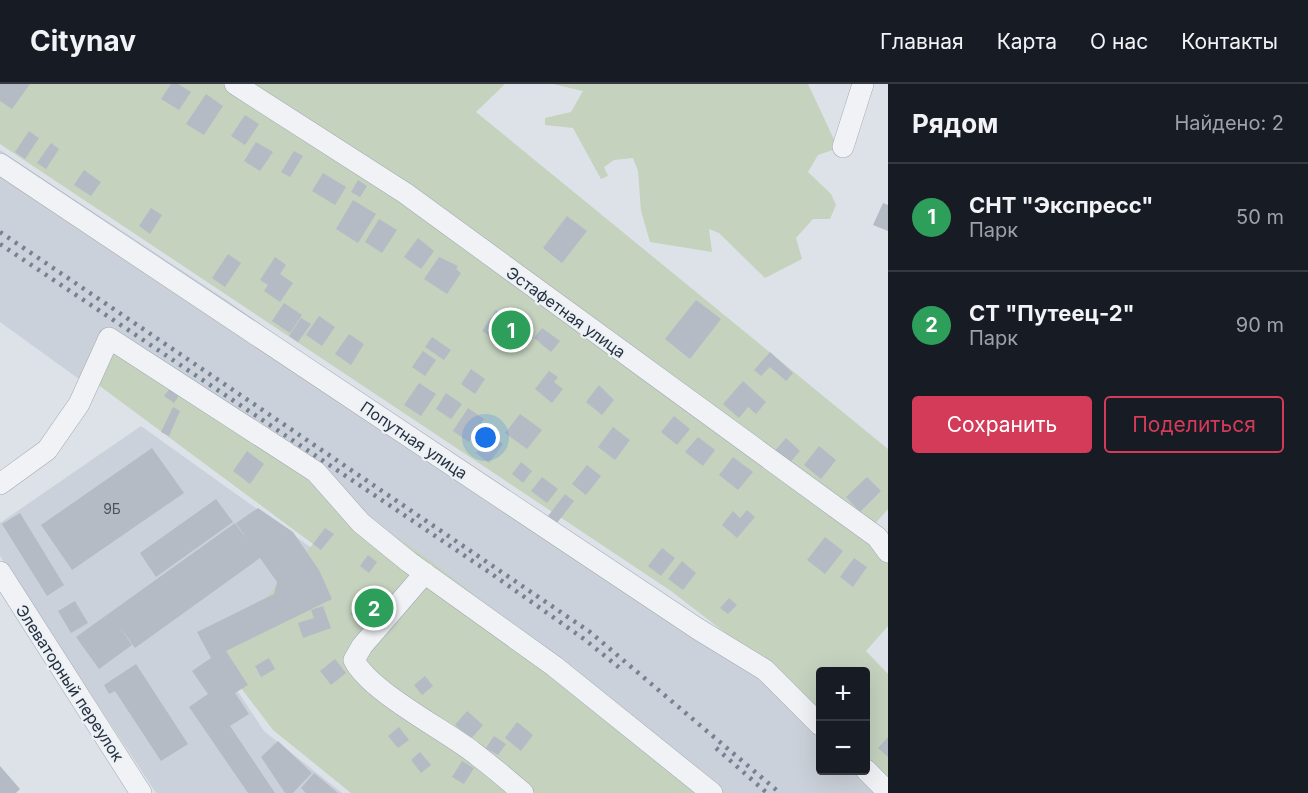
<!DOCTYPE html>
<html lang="ru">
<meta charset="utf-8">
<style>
:root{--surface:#171b24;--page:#242831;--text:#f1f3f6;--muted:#9ea1a6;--line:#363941;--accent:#d43b59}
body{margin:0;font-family:Inter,sans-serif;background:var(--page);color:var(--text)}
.controls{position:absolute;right:18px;bottom:18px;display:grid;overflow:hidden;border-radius:6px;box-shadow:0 6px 24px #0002}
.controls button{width:54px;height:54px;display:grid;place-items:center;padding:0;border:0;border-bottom:2px solid var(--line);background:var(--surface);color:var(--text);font:30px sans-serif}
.you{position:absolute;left:486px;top:354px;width:21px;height:21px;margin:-15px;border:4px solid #fff;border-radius:50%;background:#1a73e8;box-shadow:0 0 0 9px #1a73e833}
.badge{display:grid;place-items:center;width:39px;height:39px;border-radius:50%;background:var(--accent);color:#fff;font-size:20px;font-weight:700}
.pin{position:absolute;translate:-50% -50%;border:3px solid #fff;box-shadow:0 2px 6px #0006}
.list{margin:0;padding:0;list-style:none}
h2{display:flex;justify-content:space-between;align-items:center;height:78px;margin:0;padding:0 24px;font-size:26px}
h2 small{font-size:20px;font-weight:400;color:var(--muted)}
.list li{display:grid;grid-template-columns:39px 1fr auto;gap:18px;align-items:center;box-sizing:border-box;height:108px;padding:0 24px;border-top:2px solid var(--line)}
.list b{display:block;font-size:22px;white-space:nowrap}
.list p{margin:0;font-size:20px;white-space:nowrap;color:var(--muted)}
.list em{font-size:20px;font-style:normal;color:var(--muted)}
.actions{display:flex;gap:12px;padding:18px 24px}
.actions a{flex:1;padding:14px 0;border:2px solid var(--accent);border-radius:6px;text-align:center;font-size:21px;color:var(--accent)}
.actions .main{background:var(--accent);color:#fff}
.map{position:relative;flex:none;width:888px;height:709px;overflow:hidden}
header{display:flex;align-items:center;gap:36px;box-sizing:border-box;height:84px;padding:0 30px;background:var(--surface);border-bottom:2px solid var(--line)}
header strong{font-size:28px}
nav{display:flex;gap:33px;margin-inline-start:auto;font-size:21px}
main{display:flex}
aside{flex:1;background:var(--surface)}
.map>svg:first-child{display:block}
</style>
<header>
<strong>Citynav</strong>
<nav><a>Главная</a><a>Карта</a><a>О нас</a><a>Контакты</a></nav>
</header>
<main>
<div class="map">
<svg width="888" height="709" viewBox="0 0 888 709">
<rect width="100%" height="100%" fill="#dde2e8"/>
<!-- built -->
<path fill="#cbd1da" d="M0 66 228 217 389 330 704 536 820 649V686L859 687 882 709H677L116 268 90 303 0 238Z
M141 342 313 465 223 585 264 647 342 709H156L0 472V439Z"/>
<!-- green -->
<path fill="#c4d2be" d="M0 0H505L476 28 888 365V425L872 443 888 464V542L866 567 888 590V701L866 679V588H820V635L754 571 671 507 0 60Z
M553 0H808L838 64 818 71 808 88 831 110 836 121 830 135H813L796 154 802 175 765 194 719 149 709 145 712 168 650 158 641 127 638 87 633 74 614 76 604 83 608 92 601 95 573 44 545 41V34L571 28 583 7Z
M117 263 430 476 726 709H351L273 646 216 571 313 460 93 297Z"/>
<!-- building -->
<path fill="#b4bbc5" d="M0 0H30L12 25 0 17Z
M171 0H178L191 8 179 26 161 15Z
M206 10 223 22 204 51 186 40Z
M245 31 259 40 245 61 231 52Z
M29 47 39 54 25 75 15 68Z
M256 58 273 68 260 87 244 77Z
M51 59 59 65 46 85 37 79Z
M294 67 303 72 290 93 281 88Z
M84 86 101 98 91 112 74 101Z
M323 89 346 103 335 121 312 107Z
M358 96 367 102 360 113 351 108Z
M353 116 376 130 358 159 336 145Z
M883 119 888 121V147L873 141Z
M151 124 162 131 150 150 139 142Z
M567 132 587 147 562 179 543 164Z
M379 135 397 146 382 169 365 158Z
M418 154 434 167 421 185 404 173Z
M228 170 241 179 225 203 212 194Z
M275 173 286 181 280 190 293 199 280 218 264 207 268 201 260 196Z
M439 173 458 182 456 185 461 189 447 210 424 195Z
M696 216 721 235 690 275 665 255Z
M284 219 302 231 290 249 272 237Z
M496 226 514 237 500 259 482 247Z
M319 232 335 243 322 262 306 251Z
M301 234 311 240 298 258 289 252Z
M542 244 560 257 551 268 534 254Z
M349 250 364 260 351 281 335 270Z
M432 253 451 266 444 276 425 263Z
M423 267 436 276 425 292 412 283Z
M770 268 793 289 786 297 770 283 761 292 754 286Z
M471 285 485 295 475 310 461 300Z
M549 287 558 293 554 298 563 305 552 319 535 305Z
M743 297 766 318 756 330 748 323 739 334 723 320Z
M419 299 436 310 421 332 404 321Z
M599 301 614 316 602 331 586 318Z
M171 303 180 310 174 319 164 312Z
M446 309 462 320 451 335 436 325Z
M173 323 180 327 169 352 161 348Z
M468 324 484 335 469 358 453 347Z
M520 330 542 346 527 365 505 349Z
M674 332 690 345 677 361 661 348Z
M613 343 630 356 615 376 598 363Z
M491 350 503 360 489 379 476 369Z
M698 353 715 366 703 382 685 368Z
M786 354 800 367 786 383 772 370Z
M819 362 836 376 821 395 804 381Z
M152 364 184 409 72 486 41 441Z
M247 367 264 380 250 400 233 387Z
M733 373 753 388 738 406 719 391Z
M521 378 532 387 523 399 512 390Z
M587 381 601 392 586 411 572 400Z
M542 393 558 405 547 419 531 407Z
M867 393 881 407 860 428 846 413Z
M565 410 574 417 557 439 548 432Z
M216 415 233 438 156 493 140 469Z
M258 424 293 448 319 486 332 515 226 567 248 601 235 609 249 630 230 642 275 709H248L189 623 208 610 192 587 211 574 197 548 274 510 277 498 260 474 135 564 117 539 132 561 99 585 76 553 235 439 249 458 236 439Z
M747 426 755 433 737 454 722 441 733 427 740 434Z
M20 429 64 501 47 512 2 440Z
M325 444 334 450 321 466 313 460Z
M825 453 843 467 825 490 807 476Z
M662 464 675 474 661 492 648 482Z
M368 471 377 478 369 489 360 482Z
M854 474 867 483 853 503 840 493Z
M682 477 696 489 683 506 668 495Z
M367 511 384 527 367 546 350 530Z
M729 514 737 521 728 530 720 524Z
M75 517 88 539 71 549 58 527Z
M323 522 331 544 303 554 298 539 314 534 311 526Z
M269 574 275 585 261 593 255 582Z
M335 575 346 589 331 601 320 587Z
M136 580 188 660 161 677 115 607 109 610 104 601Z
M425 592 433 602 422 611 414 601Z
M467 627 483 641 471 655 455 641Z
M517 638 533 651 521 667 505 654Z
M399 643 409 656 398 664 388 652Z
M494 652 506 660 498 671 486 664Z
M888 653V673L878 664Z
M278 657 312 689 293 709H285L261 673Z
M420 668 431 681 421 689 411 676Z
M462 677 474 684 464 700 452 693Z
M0 682 20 705 16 709H0Z
M314 689 338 709H306L301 704Z"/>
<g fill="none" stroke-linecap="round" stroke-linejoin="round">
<defs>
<path id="minor" d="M235 0 405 109 841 427 877 453 888 468
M843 63 863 0
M0 80 698 545 765 586 820 641
M0 400 47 366 79 320 109 254 316 388 361 439 409 478 554 582 712 709
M0 488 141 709
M425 489 362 562 354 576C369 607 443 645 473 668 490 681 507 695 523 709
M866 686 881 701"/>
</defs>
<!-- minor casing -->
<use href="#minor" stroke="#a2a9b2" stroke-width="22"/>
<!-- minor -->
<use href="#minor" stroke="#f0f2f6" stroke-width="21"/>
<!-- rail -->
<path stroke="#768292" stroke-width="4.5" stroke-dasharray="3 6" stroke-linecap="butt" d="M0 148 590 548 780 709
M0 160 489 488 584 555 621 585
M716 664 767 709"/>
</g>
<g text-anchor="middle" stroke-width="4.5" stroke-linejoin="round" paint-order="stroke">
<!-- number labels -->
<g font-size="14" fill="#4a5360">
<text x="112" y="430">9Б</text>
</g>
<!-- street labels -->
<g font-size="16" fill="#26303f" stroke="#ecf1f5">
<text transform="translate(566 228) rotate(36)" y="6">Эстафетная улица</text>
<text transform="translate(414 356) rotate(34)" y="6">Попутная улица</text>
<text transform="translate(70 599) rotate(57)" y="6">Элеваторный переулок</text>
</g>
</g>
</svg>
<div class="controls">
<button>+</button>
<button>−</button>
</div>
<div class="you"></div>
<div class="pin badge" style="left:511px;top:246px;background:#2e9e5b">1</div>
<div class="pin badge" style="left:374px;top:524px;background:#2e9e5b">2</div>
</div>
<aside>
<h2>Рядом<small>Найдено: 2</small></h2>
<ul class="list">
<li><span class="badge" style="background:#2e9e5b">1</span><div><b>СНТ &quot;Экспресс&quot;</b><p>Парк</p></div><em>50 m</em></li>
<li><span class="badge" style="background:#2e9e5b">2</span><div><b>СТ &quot;Путеец-2&quot;</b><p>Парк</p></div><em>90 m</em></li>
</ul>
<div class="actions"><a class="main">Сохранить</a><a>Поделиться</a></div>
</aside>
</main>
